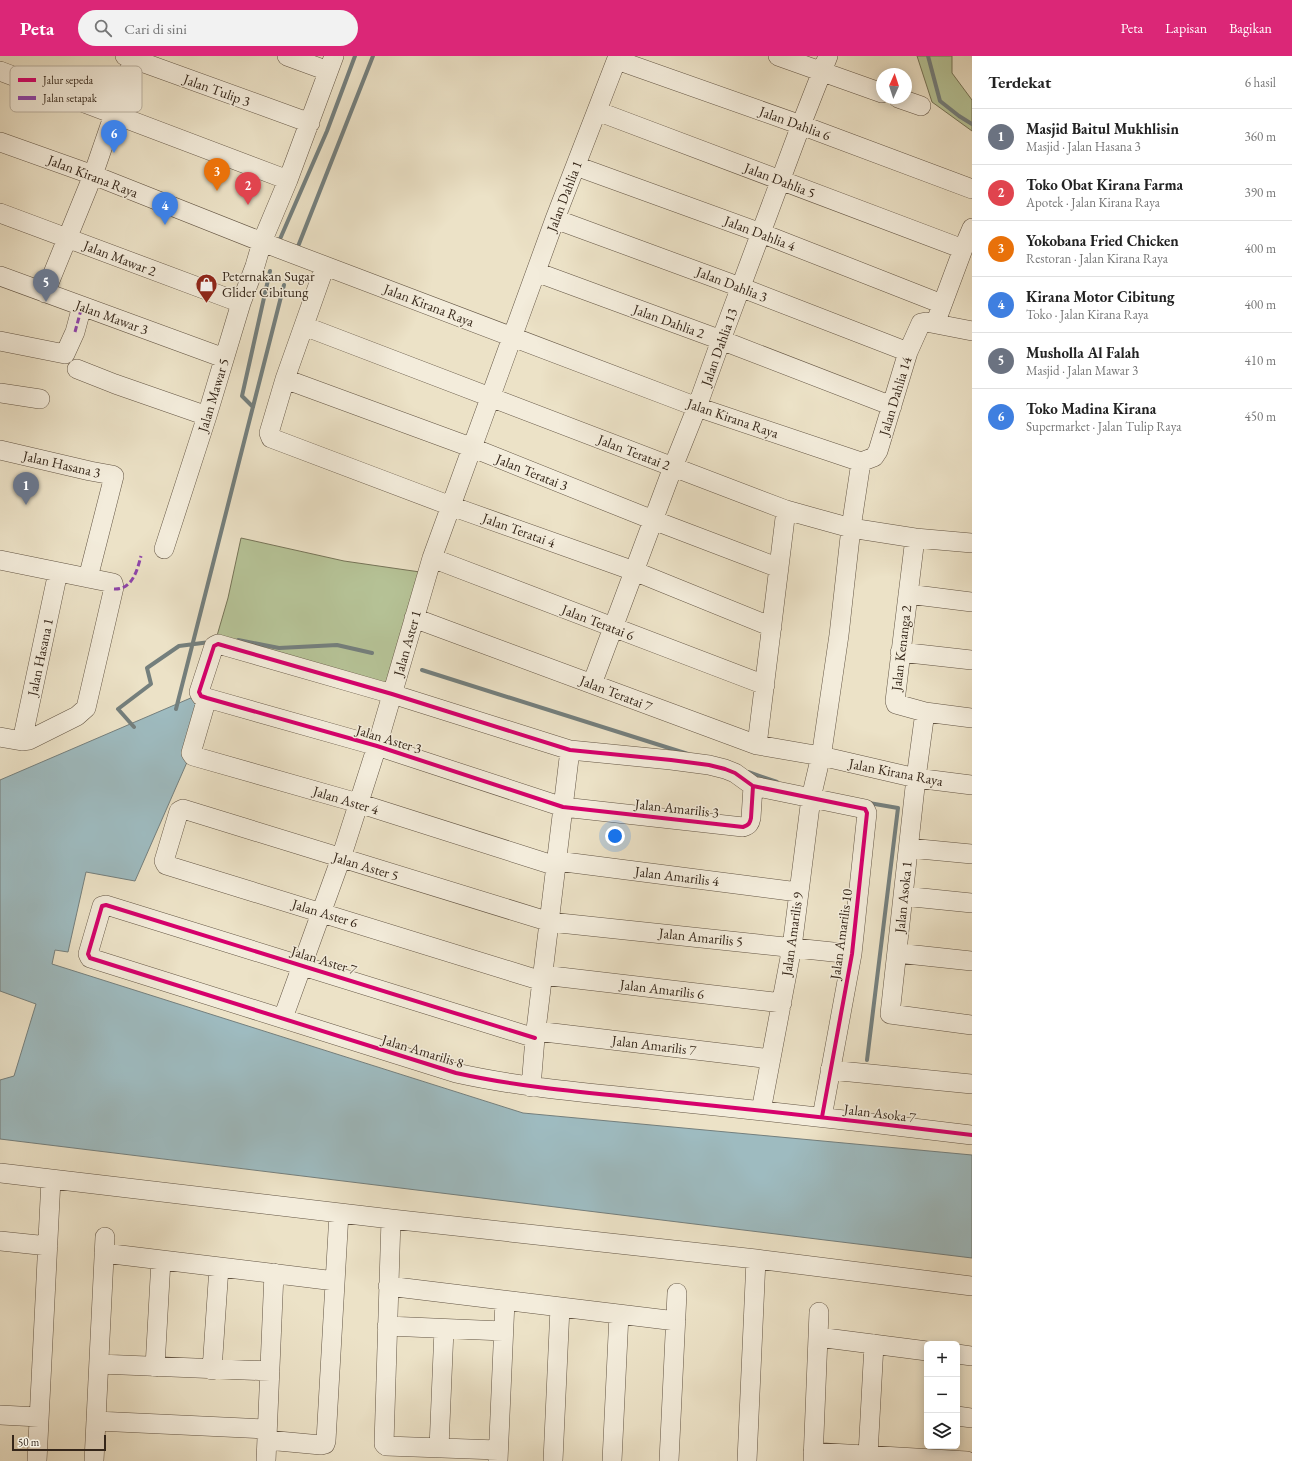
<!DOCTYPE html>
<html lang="id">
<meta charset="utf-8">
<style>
:root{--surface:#fff;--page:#f2f2f2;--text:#222;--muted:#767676;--line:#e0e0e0;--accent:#db2777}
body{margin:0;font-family:"EB Garamond",serif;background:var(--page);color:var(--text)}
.controls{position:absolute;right:12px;bottom:12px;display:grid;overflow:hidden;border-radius:6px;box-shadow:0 2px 10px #0003}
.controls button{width:36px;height:36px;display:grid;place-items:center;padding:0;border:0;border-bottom:1px solid var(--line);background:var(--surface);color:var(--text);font:20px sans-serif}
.compass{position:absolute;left:876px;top:12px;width:36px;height:36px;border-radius:50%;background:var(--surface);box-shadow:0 2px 10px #0003;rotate:3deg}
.scale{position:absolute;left:12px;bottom:10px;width:94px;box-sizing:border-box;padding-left:4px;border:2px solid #352619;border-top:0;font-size:11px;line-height:14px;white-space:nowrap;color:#352619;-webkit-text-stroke:3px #f3ecdb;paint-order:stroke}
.you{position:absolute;left:615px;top:780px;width:14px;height:14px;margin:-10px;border:3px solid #fff;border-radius:50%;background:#1a73e8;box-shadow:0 0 0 6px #1a73e833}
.badge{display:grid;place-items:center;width:26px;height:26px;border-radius:50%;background:var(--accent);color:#fff;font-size:13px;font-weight:700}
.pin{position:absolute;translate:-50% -33px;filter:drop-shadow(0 1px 2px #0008)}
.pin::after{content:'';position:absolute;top:21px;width:14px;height:12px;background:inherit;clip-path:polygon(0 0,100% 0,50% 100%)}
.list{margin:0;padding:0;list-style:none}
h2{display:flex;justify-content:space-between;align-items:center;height:52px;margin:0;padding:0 16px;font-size:17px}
h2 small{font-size:13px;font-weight:400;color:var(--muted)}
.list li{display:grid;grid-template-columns:26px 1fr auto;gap:12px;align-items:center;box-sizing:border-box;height:56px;padding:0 16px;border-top:1px solid var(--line)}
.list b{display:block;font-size:15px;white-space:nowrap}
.list p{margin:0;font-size:13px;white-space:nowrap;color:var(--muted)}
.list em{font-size:13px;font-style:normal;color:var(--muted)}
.icon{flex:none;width:22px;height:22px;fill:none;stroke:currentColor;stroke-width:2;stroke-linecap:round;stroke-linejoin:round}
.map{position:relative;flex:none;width:972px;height:1405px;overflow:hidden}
header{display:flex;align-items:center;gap:24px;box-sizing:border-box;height:56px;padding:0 20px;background:var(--accent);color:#fff}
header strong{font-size:19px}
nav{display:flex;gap:22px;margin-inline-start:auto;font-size:14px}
.search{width:280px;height:36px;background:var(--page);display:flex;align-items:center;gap:10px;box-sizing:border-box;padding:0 14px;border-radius:22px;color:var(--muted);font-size:15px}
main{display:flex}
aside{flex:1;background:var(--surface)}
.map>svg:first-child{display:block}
</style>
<header>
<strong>Peta</strong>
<div class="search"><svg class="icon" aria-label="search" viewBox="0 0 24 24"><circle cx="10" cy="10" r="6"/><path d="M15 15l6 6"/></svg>Cari di sini</div>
<nav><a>Peta</a><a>Lapisan</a><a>Bagikan</a></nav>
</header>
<main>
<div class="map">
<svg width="972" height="1405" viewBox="0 0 972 1405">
<rect width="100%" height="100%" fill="#ece2c7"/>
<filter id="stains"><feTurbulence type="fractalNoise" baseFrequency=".005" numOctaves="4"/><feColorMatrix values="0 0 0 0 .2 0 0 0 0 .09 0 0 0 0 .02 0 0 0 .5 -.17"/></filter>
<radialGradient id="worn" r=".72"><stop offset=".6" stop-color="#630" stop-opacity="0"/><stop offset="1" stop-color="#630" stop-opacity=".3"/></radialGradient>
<!-- green -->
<path fill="#b6c397" stroke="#767458" d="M917 0H952V17L972 44V75L932 46Z
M241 482 344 505 427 517 392 638 214 590 228 542Z"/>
<!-- water -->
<path fill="#9ebbc0" stroke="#747f7d" d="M200 638 191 697 135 825 86 816 68 896 55 894 52 908 523 1057 972 1099V1202L0 1083V1024L14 1020 36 948 0 935V724Z"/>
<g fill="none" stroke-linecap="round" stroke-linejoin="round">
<!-- stream -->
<path stroke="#747f7d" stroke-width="4" d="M928 0 940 45 959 60 972 68
M280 183 327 75 355 0
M297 193 373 0
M253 351 242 340 270 215
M238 584 279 592 337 589 372 597
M422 614 688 698
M176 653 284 229
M134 671 118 653 151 628 147 612 179 590 210 586
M748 716 777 726
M867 1004 898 752 869 747"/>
<defs>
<path id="minor" d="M125 0 310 67
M287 0 328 15
M778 0 882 37
M617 4 801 69 972 133
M0 15 288 124
M898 42 921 50
M597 55 963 193
M0 86 93 119 262 186 697 351 861 406
M576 110 761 177 942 248
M0 157 241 247
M555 163 740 231 908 296
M325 210 285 323 269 377 271 382 451 450 634 515 772 571
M536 216 721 284 892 350
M0 220 224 302
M45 237 93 119 134 0
M938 260 963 193 972 172
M304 270 786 454 851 472 915 482 972 487
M0 285 65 298 75 276 82 250
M77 313 115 328 207 360
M285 323 473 392 653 464 779 512
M0 337 40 343
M0 394 90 415 112 419 114 420 88 522
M861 406 874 401 878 395 908 296 921 267 926 266 972 275
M915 482 895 645 896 648 925 656 972 662
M164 493 207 360 241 247 255 210 262 186 288 124 334 0
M432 502 765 629
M0 504 113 527 114 531 86 652 77 660 29 684 22 685 0 681
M908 538 972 546
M414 562 757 689 821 700 916 722 972 729
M900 596 972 604
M592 628 673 411 697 351 721 284 801 69 828 0
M207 642 191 697 193 700 358 747 556 810
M925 656 916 722 890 958 972 969
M22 685 58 516
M757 689 786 454
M753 730 751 762C750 767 749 769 743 771L563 751 377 690 207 642 201 640 199 636 214 590 218 588 392 638 570 694 671 704 709 709 725 713 735 717 753 730 865 753 867 757 852 898 822 1061
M909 792 972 798
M557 805 798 836
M903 840 972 847
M897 897 972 905
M543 919 782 947
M542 925 166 809 164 805 179 755 183 753 550 866 852 898
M283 962 341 802 377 690 432 502 555 163 618 0
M536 975 771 1003
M535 982 106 849 102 850 88 898 90 902 456 1017C528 1033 603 1038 677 1046 776 1056 874 1067 972 1079
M830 1014 972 1028
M531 1031 535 982 570 694
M761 1055 792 891 811 742 822 695 839 579 851 472 861 406
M0 1117 391 1163 756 1203 972 1230
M391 1163 384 1388 386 1390 498 1394
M0 1185 48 1190
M104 1197 335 1225
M388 1230 676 1265
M387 1270 503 1275
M818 1281 927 1295
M957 1298 972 1300
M99 1308 270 1315
M155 1311 161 1204
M212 1314 219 1211
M0 1359 39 1361
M957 1360 972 1362
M96 1365 267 1373
M267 1384 321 1389 325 1388 326 1385 339 1157
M439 1392 444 1273
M813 1396 967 1405
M868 1399 874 1288
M37 1405 51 1123
M94 1405 105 1181
M266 1405 274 1217
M498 1405 505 1245
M553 1405 560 1251
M612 1405 619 1258
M669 1405 677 1237
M747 1405 756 1203
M813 1405 819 1256"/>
</defs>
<!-- minor casing -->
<use href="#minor" stroke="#635544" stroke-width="20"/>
<!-- minor -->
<use href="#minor" stroke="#f3ecdb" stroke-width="19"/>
<!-- quiet -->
<path stroke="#8e44ad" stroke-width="3" stroke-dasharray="6 3" stroke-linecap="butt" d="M75 276 82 250
M114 533C132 534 137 515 141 500"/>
<defs>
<path id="cycleway" d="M753 730 751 762C750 767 749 769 743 771L563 751 377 690 207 642 201 640 199 636 214 590 218 588 392 638 570 694 671 704 709 709 725 713 735 717 753 730 865 753 867 757 852 898 822 1061
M535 982 106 849 102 850 88 898 90 902 456 1017C528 1033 603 1038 677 1046 776 1056 874 1067 972 1079"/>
</defs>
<!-- cycleway casing -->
<use href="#cycleway" stroke="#f3ecdb" stroke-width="6"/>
<!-- cycleway -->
<use href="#cycleway" stroke="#d6006c" stroke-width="4"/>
</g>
<!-- icons -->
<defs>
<symbol id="shop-pin" viewBox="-11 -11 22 30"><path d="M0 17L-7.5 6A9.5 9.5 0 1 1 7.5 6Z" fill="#8f2418" stroke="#f3ecdb"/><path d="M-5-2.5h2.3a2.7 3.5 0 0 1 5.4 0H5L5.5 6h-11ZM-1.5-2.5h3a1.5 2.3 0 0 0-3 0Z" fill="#fff"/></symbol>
</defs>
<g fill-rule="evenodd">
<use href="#shop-pin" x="194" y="216" width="25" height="34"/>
</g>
<g text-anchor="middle" stroke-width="3" stroke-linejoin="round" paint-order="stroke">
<!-- street labels -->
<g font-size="14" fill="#352619" stroke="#f3ecdb">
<text transform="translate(217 34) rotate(20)" y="5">Jalan Tulip 3</text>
<text transform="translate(795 67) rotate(20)" y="5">Jalan Dahlia 6</text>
<text transform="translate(93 120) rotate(21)" y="5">Jalan Kirana Raya</text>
<text transform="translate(780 124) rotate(21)" y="5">Jalan Dahlia 5</text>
<text transform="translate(564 140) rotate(-69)" y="5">Jalan Dahlia 1</text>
<text transform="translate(760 177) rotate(21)" y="5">Jalan Dahlia 4</text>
<text transform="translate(120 202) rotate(21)" y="5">Jalan Mawar 2</text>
<text transform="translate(732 228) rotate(21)" y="5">Jalan Dahlia 3</text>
<text transform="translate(429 249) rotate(21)" y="5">Jalan Kirana Raya</text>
<text transform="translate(112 261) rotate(20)" y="5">Jalan Mawar 3</text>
<text transform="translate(669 265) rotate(20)" y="5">Jalan Dahlia 2</text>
<text transform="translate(719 291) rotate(-70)" y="5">Jalan Dahlia 13</text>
<text transform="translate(213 339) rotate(-73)" y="5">Jalan Mawar 5</text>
<text transform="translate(895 340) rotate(-73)" y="5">Jalan Dahlia 14</text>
<text transform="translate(733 362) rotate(19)" y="5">Jalan Kirana Raya</text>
<text transform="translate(634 396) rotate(21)" y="5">Jalan Teratai 2</text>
<text transform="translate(62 408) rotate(13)" y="5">Jalan Hasana 3</text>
<text transform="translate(532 416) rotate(22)" y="5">Jalan Teratai 3</text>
<text transform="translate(519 474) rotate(20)" y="5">Jalan Teratai 4</text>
<text transform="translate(598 566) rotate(21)" y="5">Jalan Teratai 6</text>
<text transform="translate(407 587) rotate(-74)" y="5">Jalan Aster 1</text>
<text transform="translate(901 592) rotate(-83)" y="5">Jalan Kenanga 2</text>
<text transform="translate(40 601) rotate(-78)" y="5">Jalan Hasana 1</text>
<text transform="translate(616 637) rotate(21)" y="5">Jalan Teratai 7</text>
<text transform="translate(389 683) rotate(17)" y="5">Jalan Aster 3</text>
<text transform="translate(896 716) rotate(11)" y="5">Jalan Kirana Raya</text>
<text transform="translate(346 744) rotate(17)" y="5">Jalan Aster 4</text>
<text transform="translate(677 752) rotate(6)" y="5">Jalan Amarilis 3</text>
<text transform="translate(366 810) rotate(17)" y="5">Jalan Aster 5</text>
<text transform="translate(677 820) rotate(7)" y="5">Jalan Amarilis 4</text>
<text transform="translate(903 841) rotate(-84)" y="5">Jalan Asoka 1</text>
<text transform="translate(325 857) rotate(17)" y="5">Jalan Aster 6</text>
<text transform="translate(792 878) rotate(-82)" y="5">Jalan Amarilis 9</text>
<text transform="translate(841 878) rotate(-82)" y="5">Jalan Amarilis 10</text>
<text transform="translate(701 881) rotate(6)" y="5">Jalan Amarilis 5</text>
<text transform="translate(324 904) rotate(17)" y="5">Jalan Aster 7</text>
<text transform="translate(662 933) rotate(7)" y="5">Jalan Amarilis 6</text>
<text transform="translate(654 989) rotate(7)" y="5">Jalan Amarilis 7</text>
<text transform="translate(423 995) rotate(17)" y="5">Jalan Amarilis 8</text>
<text transform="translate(880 1057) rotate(7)" y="5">Jalan Asoka 7</text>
</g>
<!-- poi labels -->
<g font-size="14" fill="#352619" stroke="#f3ecdb" text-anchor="start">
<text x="222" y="225">Peternakan Sugar<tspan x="222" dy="16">Glider Cibitung</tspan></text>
</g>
</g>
<!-- legend -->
<rect x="10" y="10" width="132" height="46" rx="6" fill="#f3ecdb" stroke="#bab1a1" stroke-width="1"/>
<rect x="18" y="22" width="18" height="4" fill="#d6006c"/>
<rect x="18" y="40" width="18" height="4" fill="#8e44ad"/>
<g font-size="11" fill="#352619">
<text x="43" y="28">Jalur sepeda</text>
<text x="43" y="46">Jalan setapak</text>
</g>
<rect width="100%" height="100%" filter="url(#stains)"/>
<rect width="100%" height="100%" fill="url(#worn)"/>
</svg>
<div class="controls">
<button>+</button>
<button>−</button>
<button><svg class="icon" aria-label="layers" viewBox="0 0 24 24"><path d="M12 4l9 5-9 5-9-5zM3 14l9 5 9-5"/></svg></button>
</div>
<svg class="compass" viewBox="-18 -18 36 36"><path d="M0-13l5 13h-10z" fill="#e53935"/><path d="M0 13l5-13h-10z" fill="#767676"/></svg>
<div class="scale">50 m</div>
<div class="you"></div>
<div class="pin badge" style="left:26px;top:449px;background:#6b7280">1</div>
<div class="pin badge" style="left:248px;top:149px;background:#e0444e">2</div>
<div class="pin badge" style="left:217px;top:135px;background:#e8710a">3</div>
<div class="pin badge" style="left:165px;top:169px;background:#3f7fe0">4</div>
<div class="pin badge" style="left:46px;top:246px;background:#6b7280">5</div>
<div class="pin badge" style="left:114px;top:97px;background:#3f7fe0">6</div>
</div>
<aside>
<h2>Terdekat<small>6 hasil</small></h2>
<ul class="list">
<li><span class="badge" style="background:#6b7280">1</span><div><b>Masjid Baitul Mukhlisin</b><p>Masjid · Jalan Hasana 3</p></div><em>360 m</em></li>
<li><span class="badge" style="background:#e0444e">2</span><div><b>Toko Obat Kirana Farma</b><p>Apotek · Jalan Kirana Raya</p></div><em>390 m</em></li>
<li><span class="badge" style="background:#e8710a">3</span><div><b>Yokobana Fried Chicken</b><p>Restoran · Jalan Kirana Raya</p></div><em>400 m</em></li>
<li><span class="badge" style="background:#3f7fe0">4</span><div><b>Kirana Motor Cibitung</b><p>Toko · Jalan Kirana Raya</p></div><em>400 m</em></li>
<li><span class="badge" style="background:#6b7280">5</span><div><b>Musholla Al Falah</b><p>Masjid · Jalan Mawar 3</p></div><em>410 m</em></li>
<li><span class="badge" style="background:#3f7fe0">6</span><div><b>Toko Madina Kirana</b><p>Supermarket · Jalan Tulip Raya</p></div><em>450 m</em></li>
</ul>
</aside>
</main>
